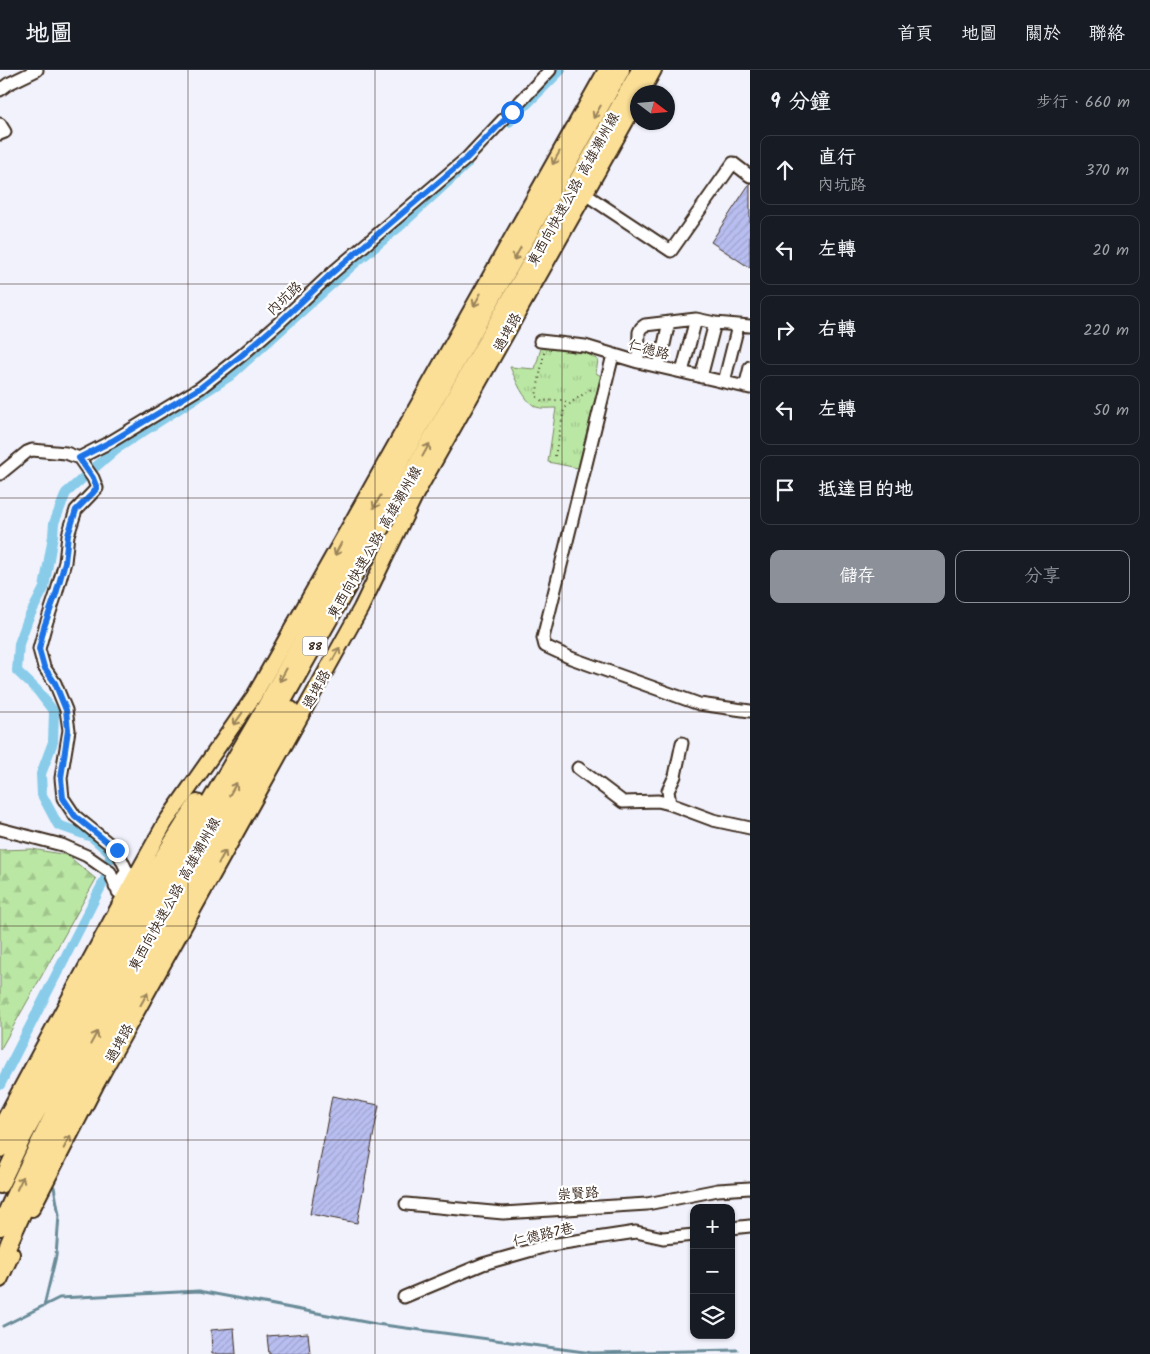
<!DOCTYPE html>
<html lang="zh-TW">
<meta charset="utf-8">
<style>
:root{--surface:#171b24;--page:#20242c;--text:#f1f3f6;--muted:#9ea1a6;--line:#363941;--accent:#8c9099}
body{margin:0;font-family:Kalam,"LXGW WenKai TC",sans-serif;background:var(--page);color:var(--text)}
.controls{position:absolute;right:15px;bottom:15px;display:grid;overflow:hidden;border-radius:10px;box-shadow:0 1px 4px #0004}
.controls button{width:45px;height:45px;display:grid;place-items:center;padding:0;border:0;border-bottom:1px solid var(--line);background:var(--surface);color:var(--text);font:25px sans-serif}
.compass{position:absolute;left:630px;top:15px;width:45px;height:45px;border-radius:50%;background:var(--surface);box-shadow:0 1px 4px #0004;rotate:106deg}
.stop{position:absolute;width:15px;height:15px;margin:-11px;border:4px solid #1a73e8;border-radius:50%;background:#fff}
.stop.end{background:#1a73e8;border-color:#fff;box-shadow:0 1px 5px #0008}
.list{margin:0;padding:0;list-style:none}
h2{display:flex;justify-content:space-between;align-items:center;height:65px;margin:0;padding:0 20px;font-size:21px}
h2 small{font-size:16px;font-weight:400;color:var(--muted)}
.list li{display:grid;grid-template-columns:32px 1fr auto;gap:15px;align-items:center;box-sizing:border-box;height:70px;margin:0 10px 10px;padding:0 10px;border:1px solid var(--line);border-radius:10px}
.list b{display:block;font-size:19px;white-space:nowrap}
.list p{margin:0;font-size:16px;white-space:nowrap;color:var(--muted)}
.list em{font-size:16px;font-style:normal;color:var(--muted)}
.actions{display:flex;gap:10px;padding:15px 20px}
.actions a{flex:1;padding:11px 0;border:1px solid var(--accent);border-radius:10px;text-align:center;font-size:18px;color:var(--accent)}
.actions .main{background:var(--accent);color:#fff}
.icon{flex:none;width:28px;height:28px;fill:none;stroke:currentColor;stroke-width:2;stroke-linecap:round;stroke-linejoin:round}
.map{position:relative;flex:none;width:750px;height:1284px;overflow:hidden}
header{display:flex;align-items:center;gap:30px;box-sizing:border-box;height:70px;padding:0 25px;background:var(--surface);border-bottom:1px solid var(--line)}
header strong{font-size:24px}
nav{display:flex;gap:28px;margin-inline-start:auto;font-size:18px}
main{display:flex}
aside{flex:1;background:var(--surface)}
.map>svg:first-child{display:block}
</style>
<header>
<strong>地圖</strong>
<nav><a>首頁</a><a>地圖</a><a>關於</a><a>聯絡</a></nav>
</header>
<main>
<div class="map">
<svg width="750" height="1284" viewBox="0 0 750 1284">
<defs>
<pattern id="forest-firs" width="22" height="20" patternUnits="userSpaceOnUse" patternTransform="scale(1.25)"><rect width="22" height="20" fill="#bae7a4"/><path d="M5 1l3.5 6h-7zM16 11l3.5 6h-7z" fill="#a1c68d"/></pattern>
<pattern id="park-tufts" width="24" height="20" patternUnits="userSpaceOnUse" patternTransform="scale(1.25)"><rect width="24" height="20" fill="#bae7a4"/><path d="M3 7l-1-3M5 7V3M7 7l1-3M15 17l-1-3M17 17v-4M19 17l1-3" fill="none" stroke="#a1c68d"/></pattern>
<pattern id="building-hatch" width="6" height="6" patternUnits="userSpaceOnUse" patternTransform="scale(1.25)"><rect width="6" height="6" fill="#b8bef0"/><path d="M-1 1l2-2M0 6l6-6M5 7l2-2" fill="none" stroke="#9fa3cd"/></pattern>
</defs>
<rect width="100%" height="100%" fill="#f1f2fc"/>
<filter id="ink" filterUnits="userSpaceOnUse"><feTurbulence type="fractalNoise" baseFrequency=".02" numOctaves="2"/><feDisplacementMap in="SourceGraphic" scale="10" xChannelSelector="R" yChannelSelector="G"/><feConvolveMatrix kernelMatrix="1 2 1 2 8 2 1 2 1" color-interpolation-filters="sRGB"/></filter>
<g filter="url(#ink)">
<!-- forest -->
<path fill="url(#forest-firs)" stroke="#7a8861" d="M32 779 67 785 96 809 0 980V780Z"/>
<!-- park -->
<path fill="url(#park-tufts)" stroke="#7a8861" d="M541 278 581 280 598 290 596 303 601 306 578 398 548 392 556 338C551 338 541 339 536 337 523 330 516 310 510 297L535 299Z"/>
<g fill="none" stroke-linecap="round" stroke-linejoin="round">
<!-- stream -->
<path stroke="#698b98" stroke-width="3" d="M44 1236 56 1186 59 1145 54 1117
M3 1256 59 1228 199 1221 376 1254 592 1283 737 1280"/>
<!-- canal -->
<path stroke="#88ccea" stroke-width="10" d="M509 52 561 0
M109 791 111 784 92 767 58 755 42 725 41 704 53 672 54 642 38 621 17 601 19 574 28 549 44 518 53 466 54 453 66 423 116 379 230 306 353 195 398 158 467 94
M0 1015 105 809"/>
</g>
<!-- building -->
<path fill="url(#building-hatch)" stroke="#3b2a1e" d="M750 113V198L711 172Z
M332 1026 379 1035 357 1153 310 1144Z
M234 1258 236 1284H212L211 1260Z
M308 1263 310 1284H269L267 1266Z"/>
<g fill="none" stroke-linecap="round" stroke-linejoin="round">
<defs>
<path id="minor" d="M0 20 8 14 37 0
M0 54 5 62 0 64
M585 124 671 181 733 93 750 106
M540 271 585 276 638 292 750 318
M613 285 543 568 545 576 571 588 699 634 750 641
M638 292 639 262 641 258 645 255 696 249 715 253 750 256
M659 297 669 252
M682 302 696 249
M701 307 715 253
M724 312 738 256
M745 317 750 297
M79 388 93 408 97 418 76 440 68 465 65 492 56 524 45 557 39 579 44 597 55 613 66 640 69 660 61 708 63 728 75 746 117 780 127 801 115 817
M0 404 27 382 32 380 66 383 79 388 112 371 200 318 242 285 281 251 332 203 467 88 550 0
M578 698 623 732 658 731 670 734 713 750 750 758
M670 734 668 721 675 706 682 673
M0 759 62 775 87 786 110 802 118 822
M406 1134 503 1143 647 1134 718 1120 750 1118
M731 1158 750 1156
M404 1227 483 1194 550 1175 636 1162 663 1168 694 1165"/>
<path id="major" d="M642 22 654 0
M0 1057 114 845 165 753 254 626 606 0
M32 1139 96 1015 361 538 415 426 638 30
M0 1210 12 1184"/>
<path id="highway" d="M0 1079 124 850 197 733
M0 1115 21 1071 137 857 267 634 389 411 621 0
M0 1157C44 1056 98 960 151 864L640 0
M0 1193 49 1084 86 1010 291 640"/>
</defs>
<!-- minor casing -->
<use href="#minor" stroke="#3b2a1e" stroke-width="15"/>
<!-- major casing -->
<use href="#major" stroke="#3b2a1e" stroke-width="18"/>
<!-- highway casing -->
<use href="#highway" stroke="#3b2a1e" stroke-width="20"/>
<!-- path -->
<path stroke="#3b2a1e" stroke-width="2" stroke-dasharray="1 4" stroke-linecap="butt" d="M544 283 536 326 542 331 563 330 569 334
M555 386 564 339 572 332 594 317"/>
<!-- minor -->
<use href="#minor" stroke="#fff" stroke-width="11"/>
<!-- major -->
<use href="#major" stroke="#fbdf96" stroke-width="14"/>
<!-- highway -->
<use href="#highway" stroke="#fbdf96" stroke-width="16"/>
</g>
<!-- one-way arrows -->
<defs><path id="oneway-shaft" d="M-6 0H5M1.5-3L5.5 0L1.5 3" fill="none" stroke-width="1.6" stroke-linecap="round" stroke-linejoin="round" transform="scale(1.25)"/></defs>
<g stroke="#9b845a">
<use href="#oneway-shaft" transform="translate(597 42) rotate(120)"/>
<use href="#oneway-shaft" transform="translate(556 88) rotate(119)"/>
<use href="#oneway-shaft" transform="translate(517 184) rotate(120)"/>
<use href="#oneway-shaft" transform="translate(477 230) rotate(119)"/>
<use href="#oneway-shaft" transform="translate(426 380) rotate(-61)"/>
<use href="#oneway-shaft" transform="translate(377 432) rotate(119)"/>
<use href="#oneway-shaft" transform="translate(338 479) rotate(118)"/>
<use href="#oneway-shaft" transform="translate(336 584) rotate(-61)"/>
<use href="#oneway-shaft" transform="translate(283 605) rotate(119)"/>
<use href="#oneway-shaft" transform="translate(238 649) rotate(125)"/>
<use href="#oneway-shaft" transform="translate(233 719) rotate(-60)"/>
<use href="#oneway-shaft" transform="translate(222 787) rotate(-61)"/>
<use href="#oneway-shaft" transform="translate(144 929) rotate(-61)"/>
<use href="#oneway-shaft" transform="translate(94 968) rotate(-61)"/>
<use href="#oneway-shaft" transform="translate(67 1072) rotate(-63)"/>
<use href="#oneway-shaft" transform="translate(20 1113) rotate(-65)"/>
</g>
</g>
<g fill="none" stroke-linecap="round" stroke-linejoin="round" filter="url(#ink)">
<!-- route -->
<path stroke="#1a73e8" stroke-width="6" d="M117 780 75 746 63 728 61 708 68 660 66 640 55 613 44 597 39 579 44 557 56 524 65 492 68 465 76 440 92 424 97 418 93 408 79 388 112 371 200 318 242 285 281 251 332 203 467 88 512 42"/>
</g>
<!-- grid -->
<path fill="none" stroke="#3b2a1e" stroke-width="1" stroke-opacity="0.55" d="M188 0V1284M375 0V1284M562 0V1284M0 214H750M0 428H750M0 642H750M0 856H750M0 1070H750"/>
<g text-anchor="middle" stroke-width="4.5" stroke-linejoin="round" paint-order="stroke">
<!-- shield labels -->
<rect fill="#fff" stroke="#766a62" stroke-width="1" x="302.5" y="566.5" width="25" height="19" rx="4"/>
<g font-size="12" font-weight="bold" fill="#3b2a1e">
<text x="315" y="580">88</text>
</g>
<!-- street labels -->
<g font-size="14" fill="#3b2a1e" stroke="#fff">
<text transform="translate(573 119) rotate(-61)" y="5">東西向快速公路 高雄潮州線</text>
<text transform="translate(284 228) rotate(-43)" y="5">內坑路</text>
<text transform="translate(507 262) rotate(-61)" y="5">過埤路</text>
<text transform="translate(649 279) rotate(15)" y="5">仁德路</text>
<text transform="translate(374 472) rotate(-60)" y="5">東西向快速公路 高雄潮州線</text>
<text transform="translate(316 619) rotate(-61)" y="5">過埤路</text>
<text transform="translate(174 824) rotate(-61)" y="5">東西向快速公路 高雄潮州線</text>
<text transform="translate(119 973) rotate(-61)" y="5">過埤路</text>
<text transform="translate(578 1123) rotate(-4)" y="5">崇賢路</text>
<text transform="translate(543 1164) rotate(-13)" y="5">仁德路7巷</text>
</g>
</g>
</svg>
<div class="controls">
<button>+</button>
<button>−</button>
<button><svg class="icon" aria-label="layers" viewBox="0 0 24 24"><path d="M12 4l9 5-9 5-9-5zM3 14l9 5 9-5"/></svg></button>
</div>
<svg class="compass" viewBox="-18 -18 36 36"><path d="M0-13l5 13h-10z" fill="#e53935"/><path d="M0 13l5-13h-10z" fill="#9ea1a6"/></svg>
<div class="stop" style="left:512px;top:42px"></div>
<div class="stop end" style="left:117px;top:780px"></div>
</div>
<aside>
<h2>9 分鐘<small>步行 · 660 m</small></h2>
<ul class="list">
<li><svg class="icon" aria-label="ahead" viewBox="0 0 24 24"><path d="M12 20V5M6 11l6-6 6 6"/></svg><div><b>直行</b><p>內坑路</p></div><em>370 m</em></li>
<li><svg class="icon" aria-label="left" viewBox="0 0 24 24"><path d="M17 20v-9H6M10 6l-5 5 5 5"/></svg><div><b>左轉</b></div><em>20 m</em></li>
<li><svg class="icon" aria-label="right" viewBox="0 0 24 24"><path d="M7 20v-9h11M14 6l5 5-5 5"/></svg><div><b>右轉</b></div><em>220 m</em></li>
<li><svg class="icon" aria-label="left" viewBox="0 0 24 24"><path d="M17 20v-9H6M10 6l-5 5 5 5"/></svg><div><b>左轉</b></div><em>50 m</em></li>
<li><svg class="icon" aria-label="arrive" viewBox="0 0 24 24"><path d="M6 21V4h12l-3 4 3 4H6"/></svg><div><b>抵達目的地</b></div></li>
</ul>
<div class="actions"><a class="main">儲存</a><a>分享</a></div>
</aside>
</main>
